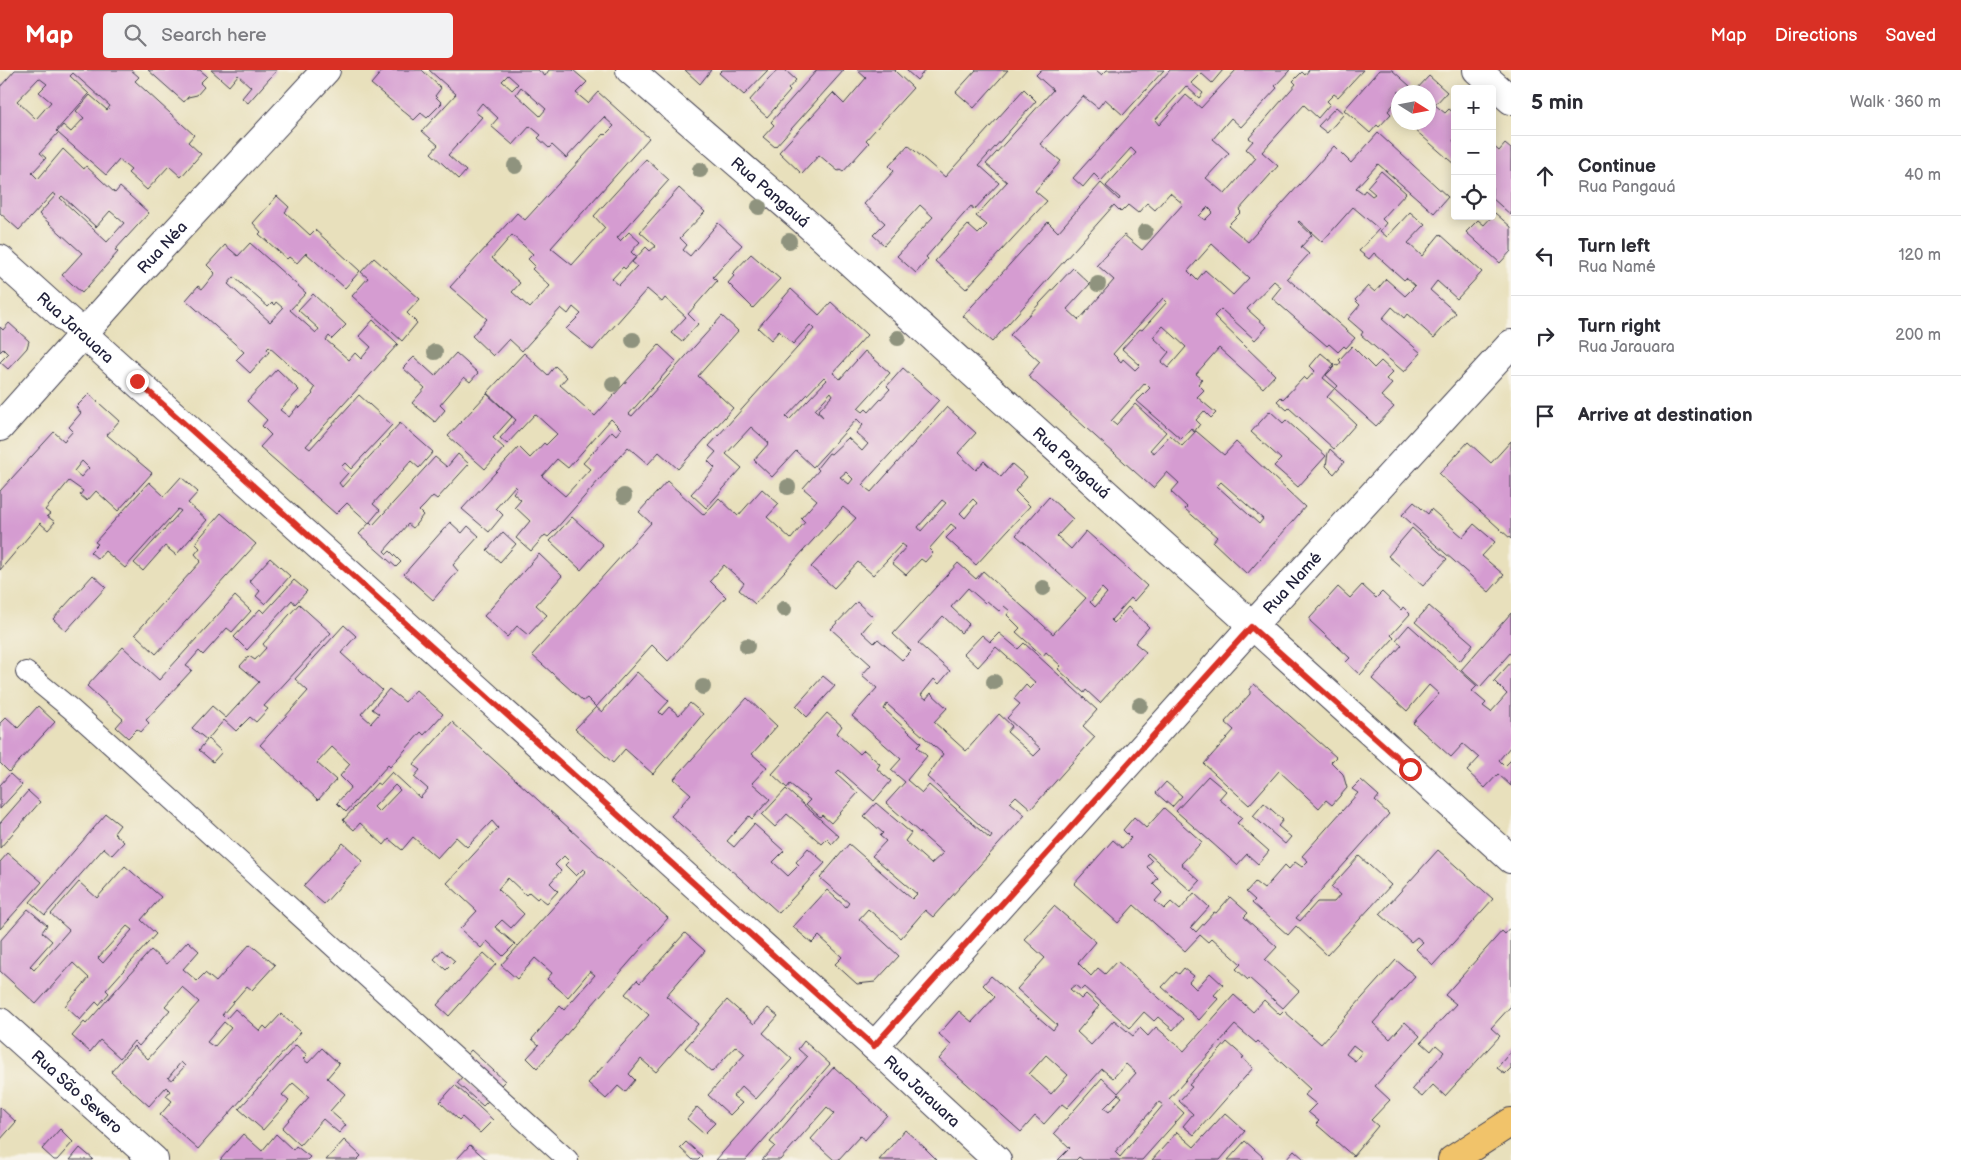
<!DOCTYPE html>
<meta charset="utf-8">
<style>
:root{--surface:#fff;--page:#f2f2f3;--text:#2b2b33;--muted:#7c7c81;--line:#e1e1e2;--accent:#d93025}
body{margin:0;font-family:"Balsamiq Sans",sans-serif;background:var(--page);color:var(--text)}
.controls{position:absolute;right:15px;top:15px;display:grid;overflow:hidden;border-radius:5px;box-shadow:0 2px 12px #0003}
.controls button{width:45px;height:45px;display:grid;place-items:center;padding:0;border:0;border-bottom:1px solid var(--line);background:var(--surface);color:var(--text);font:25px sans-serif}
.compass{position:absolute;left:1391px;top:15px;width:45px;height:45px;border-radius:50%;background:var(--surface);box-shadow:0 2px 12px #0003;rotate:101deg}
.stop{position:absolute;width:15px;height:15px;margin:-11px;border:4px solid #d93025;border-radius:50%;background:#fff}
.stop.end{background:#d93025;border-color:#fff;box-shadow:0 1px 5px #0008}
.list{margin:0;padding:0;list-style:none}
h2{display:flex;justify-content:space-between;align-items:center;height:65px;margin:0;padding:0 20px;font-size:21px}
h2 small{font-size:16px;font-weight:400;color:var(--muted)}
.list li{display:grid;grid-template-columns:32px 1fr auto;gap:15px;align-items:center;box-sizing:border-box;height:80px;padding:0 20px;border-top:1px solid var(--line)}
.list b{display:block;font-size:19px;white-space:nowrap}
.list p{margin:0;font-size:16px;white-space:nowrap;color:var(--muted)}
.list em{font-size:16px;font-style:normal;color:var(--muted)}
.icon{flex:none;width:28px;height:28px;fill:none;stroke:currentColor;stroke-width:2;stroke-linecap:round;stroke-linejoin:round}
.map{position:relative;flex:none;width:1511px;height:1090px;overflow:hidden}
header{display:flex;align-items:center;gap:30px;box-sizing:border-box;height:70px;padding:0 25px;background:var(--accent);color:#fff}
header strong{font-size:24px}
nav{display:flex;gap:28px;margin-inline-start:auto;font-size:18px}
.search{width:350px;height:45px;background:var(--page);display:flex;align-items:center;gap:12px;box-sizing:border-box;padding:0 18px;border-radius:5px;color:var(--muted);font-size:19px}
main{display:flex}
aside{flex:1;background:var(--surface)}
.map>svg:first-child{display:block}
</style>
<header>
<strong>Map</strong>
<div class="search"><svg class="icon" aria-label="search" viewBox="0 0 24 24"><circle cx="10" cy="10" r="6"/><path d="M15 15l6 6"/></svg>Search here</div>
<nav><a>Map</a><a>Directions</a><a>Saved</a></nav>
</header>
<main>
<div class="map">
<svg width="1511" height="1090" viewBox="0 0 1511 1090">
<rect width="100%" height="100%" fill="#f7f3e8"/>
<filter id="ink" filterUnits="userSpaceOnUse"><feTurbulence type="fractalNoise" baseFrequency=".02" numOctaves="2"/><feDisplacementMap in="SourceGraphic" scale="10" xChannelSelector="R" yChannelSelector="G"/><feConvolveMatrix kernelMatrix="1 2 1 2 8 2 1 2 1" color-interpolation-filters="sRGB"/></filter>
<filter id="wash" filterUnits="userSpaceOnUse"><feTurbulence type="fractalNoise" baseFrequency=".0096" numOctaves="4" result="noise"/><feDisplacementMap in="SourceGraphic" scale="20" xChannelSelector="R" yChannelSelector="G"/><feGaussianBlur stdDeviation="1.12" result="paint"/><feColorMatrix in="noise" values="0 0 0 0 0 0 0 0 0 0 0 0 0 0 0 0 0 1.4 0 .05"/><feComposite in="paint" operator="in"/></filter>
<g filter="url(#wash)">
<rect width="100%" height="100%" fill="#e8e0bc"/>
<g id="blocks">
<!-- building -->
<path fill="#d59cd1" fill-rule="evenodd" d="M15 0H131L139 7 135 11 194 65 188 72 201 84 181 107 169 96 147 120 128 103 131 100 119 90 106 105 58 63 40 83 46 88 32 103 38 109 63 79 84 99 86 96 115 123 120 117 149 143 115 180 118 182 82 223 62 205 82 183 39 144 56 125 53 123 19 160 0 143V17ZM73 3 110 36 107 40 90 25 76 41 84 48 71 62 63 55 57 62 56 61 89 24 70 6ZM39 8 47 14 39 22 51 32 36 49 17 31ZM62 126 96 157 110 141 124 153 107 172 60 128Z
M148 0H200L207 6 200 13 204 17 197 25 188 27 184 32Z
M211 0H277L248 33 242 28 251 17 238 5 229 16Z
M383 0H422L441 18 435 26 442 33 427 48 421 43 414 50 371 14Z
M429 0H538L545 6 549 0H573L587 12 576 23 588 33 598 22 649 68 551 178 572 195 605 158 594 146 646 89 669 110 617 168 620 171 629 162 640 172 631 182 636 187 625 199 623 197 612 209 619 215 637 196 632 192 646 177 650 181 656 176 640 162 679 118 705 142 680 168 687 175 683 180 690 186 718 153 742 175 713 207 717 211 688 244 698 254 682 272 671 263 686 247 665 228 662 232 647 219 593 280 566 259 581 244 573 237 568 244 561 238 522 281 509 269 493 286 472 266 487 249 450 217 517 143 525 150 604 64 605 65 614 56 604 47 566 88 552 75 549 78 538 68 541 65 530 56 513 75 491 56 498 48 482 33 475 42 482 47 448 85 466 101 459 109 431 83 438 75 422 61 456 24ZM508 5 518 14 512 20 502 11ZM521 17 546 39 540 46 516 24ZM512 165 533 184 528 189 535 196 532 199 550 216 530 238 512 222 520 213 492 188Z
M685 0H711L700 14Z
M722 0H768L744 25 719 3Z
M777 0H785L796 10 788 19 790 21 767 47 749 31Z
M817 0H844L775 77 763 67 774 55 771 52Z
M857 0H896L895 1 913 18 866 70 869 73 843 102 840 100 838 101 819 85 802 104 779 82 833 23 844 34 866 8Z
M906 0H925L917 10Z
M976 0H1008L974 38 956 22Z
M1041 0H1096L1102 5 1107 0H1164L1123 45 1105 29 1098 38 1083 26 1040 74 1061 91 1035 121 1047 131 966 219 935 191 968 155 978 164 987 155 976 146 1007 112 986 94 1053 20 1036 5Z
M1170 0H1223L1212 13 1201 3 1191 13 1203 23 1199 28 1186 16 1155 50 1159 55 1186 25 1201 38 1236 0H1290L1275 16 1277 18 1241 57 1231 48 1213 69 1229 83 1206 108 1225 124 1256 88 1246 79 1253 71 1249 68 1296 14 1293 11 1302 2 1305 5 1309 0H1363L1338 27 1334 24 1327 31 1330 34 1318 48 1304 35 1262 82 1278 96 1239 140 1241 142 1228 155 1248 172 1334 76 1351 93 1378 63 1448 127 1434 143 1378 94 1356 118 1363 123 1365 120 1372 126 1375 124 1367 117 1381 101 1406 123 1382 149 1386 153 1380 161 1387 167 1410 142 1425 155 1408 173 1422 186 1440 164 1482 202 1457 229 1437 211 1430 220 1456 243 1434 268 1407 244 1404 248 1392 237 1382 249 1421 283 1404 302 1361 265 1363 262 1348 249 1360 235 1355 230 1368 216 1375 222 1386 209 1405 226 1415 216 1406 208 1404 210 1374 183 1369 189 1359 181 1379 159 1353 137 1322 172 1299 151 1298 152 1312 165 1301 177 1309 184 1287 208 1355 268 1346 278 1344 276 1338 282 1329 274 1327 276 1272 228 1281 217 1274 211 1247 239 1267 257 1255 270 1221 239 1214 246 1275 305 1263 318 1219 278 1196 304 1202 309 1198 314 1204 320 1197 327 1216 343 1211 348 1204 341 1196 350 1200 354 1194 362 1191 358 1181 369 1137 331 1150 318 1145 313 1111 351 1116 355 1135 334 1166 362 1150 380 1154 383 1170 365 1182 376 1196 361 1224 385 1236 372 1305 437 1247 504 1213 472 1217 467 1185 439 1187 437 1171 422 1179 413 1167 402 1153 418 1028 306 1040 292 1010 265 1073 198 1090 214 1067 239 1079 250 1114 210 1097 195 1124 165 1142 180 1183 134 1170 123 1155 140 1147 133 1138 143 1128 135 1121 142 1114 135 992 272 963 246 1048 152 1058 162 1101 113 1119 130 1120 128 1106 116 1136 83 1131 78 1101 111 1094 104 1083 117 1073 108ZM1208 137 1213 142 1205 150 1199 146ZM1212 174 1249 208 1233 225 1205 200 1197 210 1188 201ZM1163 228 1167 232 1142 260 1140 259 1122 279 1140 295 1135 300 1123 289 1121 292 1113 284ZM1163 256 1186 277 1168 298 1161 292 1169 282 1153 267ZM1221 412 1263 449 1259 454 1217 416Z
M1379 0H1392L1410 16 1405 22H1398V29L1388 41 1391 44 1379 57 1377 55 1370 63 1344 40Z
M1429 6 1447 22 1435 35 1445 43 1449 39 1455 44V48L1452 51 1455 53V68L1453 71 1455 72V95L1406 52H1428V22H1414Z
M1024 19 1036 31 979 95 999 113 974 140 971 136 926 187 928 189 916 203 897 186 933 147 920 135 884 175 873 165 885 153 864 134 894 101 889 96 908 75 945 107Z
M1336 37 1344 44 1327 63 1318 56Z
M1505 74 1511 79V145L1492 128V75L1499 81Z
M277 126 289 137 285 142 310 165 315 160 360 201 345 218 306 183 297 193 289 187 287 189 259 164 261 162 253 153Z
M1495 143 1511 157V181L1500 193 1466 162 1478 150 1484 155Z
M250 173 306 223 290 240 316 263 319 259 298 240 313 224 346 255 332 269 329 266 326 270 349 290 355 283 361 289 371 277 359 266 373 250 398 274 306 376 310 379 359 325 392 355 351 399 345 393 341 397 348 403 339 413 342 417 400 353 433 382 419 398 411 391 373 434 380 440 369 453 347 433 336 444 260 377 271 365 262 356 267 350 247 331 277 299 299 320 280 340 289 347 298 336 300 338 313 324 312 323 315 318 269 277 267 279 269 282 250 303 236 290 244 282 186 230 198 216 202 219 215 203 207 195 225 175 238 186ZM234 207 268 237 272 233 274 235 276 232 283 238 270 252 228 214Z
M751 184 780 209 753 238 728 213 734 206 732 204Z
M374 188 420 229 407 243 417 253 402 271 352 226 368 208 361 202Z
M791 219 819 245 831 232 867 265 833 303 840 309 865 281 890 303 858 338 863 342 866 339 869 342 890 319 887 316 903 298 939 330 862 415 871 422 947 337 976 363 958 383 976 400 984 391 1001 407 1012 394 1027 407 1015 421 1030 436 976 495 946 468 956 458 951 454 929 479 933 483 925 492 921 489 906 505 892 493 906 477 902 474 873 505 858 492 834 518 811 497 856 448 843 437 755 534 739 520 744 513 724 495 710 511 726 527 668 591 652 575 596 637 587 628 583 631 532 585 651 453 639 442 667 411 704 445 719 428 738 446 762 419 779 434 767 447 791 469 805 452 801 448 817 430 803 418 819 400 817 398 829 383 831 384 848 368 862 381 868 374 856 363 863 355 857 349 813 397 796 381 772 407 754 390 769 373 751 357 726 384 742 398 706 438 691 424 715 398 708 391 716 382 709 376 814 259 810 255 793 274 779 261 771 270 758 258ZM824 307 827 310 789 350 786 347ZM831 322 833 325 818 341 823 347 815 340ZM846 402 853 409 849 414 840 407ZM973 429 977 433 965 448 960 443ZM942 430 946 433 921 461 918 457Z
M722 246 738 261 698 306 733 338 678 399 659 382 648 394 628 377 555 460 548 467 545 465 531 481 516 468 530 451 515 437 521 430 513 423 517 418 515 416 496 438 503 445 489 462 462 439 519 377 530 388 544 373 546 375 557 364 535 344 507 374 500 368 516 350 487 323 524 283 548 305 555 296 567 307 560 315 595 346 659 275 676 291 629 344 632 346ZM611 349 621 359 616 365 612 361 583 393 590 399 565 426 542 406 557 389 568 398Z
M9 253 29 271 27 278 8 299 0 292 8 284 3 279 0 282V257L3 260Z
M1352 276 1374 298 1381 291 1393 302 1386 309 1392 314 1381 326 1394 337 1376 356 1335 319 1338 316 1326 305 1336 295 1338 296 1341 292 1339 290Z
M456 283 478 303 470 312 464 307 440 335 445 340 435 352 412 333 425 318 403 298 414 287 435 306Z
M1321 283 1334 294 1323 308 1335 318 1327 327 1356 354 1334 379 1289 338 1287 340 1277 331 1281 327 1283 329 1304 307 1307 310 1315 301 1310 296Z
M89 324 119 351 107 365 152 403 118 441 96 421 87 431 80 425 83 421 69 411 45 440 50 444 47 446 55 452 48 460 40 453 0 500V421L54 362 64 371 73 361 69 357 81 343 76 337ZM82 391 89 398 81 407 74 401Z
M487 324 512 347 493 368 504 378 485 399 448 366Z
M1270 341 1283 353 1286 350 1326 386 1298 417 1274 396 1281 389 1251 362Z
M1511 371V469L1439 404 1468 372 1491 393Z
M1330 379 1344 392 1334 404 1326 396 1328 383Z
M458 384 469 394 437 429 433 426 425 435 419 441 423 445 413 458 408 454 384 481 387 484 390 481 401 492 396 497 359 464 370 452 373 455 435 387 447 397Z
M181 407 198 422 188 433 207 450 176 485 165 476 143 501 134 493 181 441 178 439 125 498 105 481 98 489 90 482 98 474 95 472 149 412 164 426Z
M1049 427 1073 449 1057 466 1071 479 1086 461 1147 516 1134 531 1131 528 1111 550 1114 553 1128 537 1149 557 1135 573 1146 582 1100 633 1086 620 1084 623 1058 599 1061 596 1046 582 1043 586 1016 562 1020 558 1007 545 1010 541 1004 536 999 541 987 531 985 533 968 518 951 537 969 554 961 563 943 546 918 573 950 601 939 614 934 609 921 625 926 629 931 623 947 638 934 652 966 681 999 644 1012 656 1007 662 1034 686 1041 679 1007 648 1020 634 1014 629 1026 615 1030 619 1036 613 996 577 978 597 964 584 982 565 990 572 999 563 1018 579 1024 573 1097 640 1083 656 1095 667 1031 739 1016 726 1010 732 1025 745 933 847 925 840 901 868 868 839 859 849 899 886 875 912 857 914 835 894 842 887 819 866 812 873 793 857 827 820 846 837 849 833 820 808 849 774 912 829 917 824 872 786 886 771 880 766 883 763 864 746 876 733 911 763 905 771 931 794 943 783 886 733 905 712 891 700 901 689 852 646 877 618 862 605 871 595 831 559 857 532 874 548 862 562 874 573 878 569 902 590 911 581 893 564 958 493 976 509 983 501 1053 564 1086 528 1016 465ZM1102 518 1107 523 1095 537 1090 532ZM887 634 943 684 927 707 992 766 990 769 929 715 922 723 907 710 927 686 917 677 921 673 884 639Z
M1414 432 1428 444 1431 439 1463 467 1474 454 1495 472 1482 486 1504 505 1489 522 1402 445Z
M221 443 256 474 156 584 135 564 201 491 195 484 200 478 195 473Z
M572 447 603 475 581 500 550 471Z
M450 452 462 463 468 456 479 466 453 495 458 501 433 530 404 504Z
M1412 458 1447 489 1423 516 1388 486Z
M503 462 516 474 500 492 487 480Z
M539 484 562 506 536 535 547 545 528 565 517 556 507 567 484 546Z
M270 488 290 506 265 534 256 526 260 521 249 511Z
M93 505 106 517 66 561 53 549Z
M294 510 307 521 295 534 292 530 247 580 234 567 260 539 264 543Z
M1362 515 1376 528 1382 522 1401 540 1403 537 1410 544 1391 565 1394 568 1360 605 1346 592 1350 588 1310 551V548L1338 517 1350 528Z
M235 526 251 541 232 562 227 558 203 585 199 581 186 596 192 600 146 650 149 653 141 662 137 659 128 668 116 657 123 649 87 616 123 577 159 610Z
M299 534 331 563 264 636 268 639 256 652 250 647 236 661 224 650 208 669 222 682 213 692 199 680 207 670 192 658 212 636 226 648 259 612 240 596 249 586 255 590 266 578 263 574Z
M1429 536 1473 574 1460 591 1415 552Z
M1511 543V582L1480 617 1461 600Z
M344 555 356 566 341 583 382 620 361 644 371 653 379 644 372 639 389 619 405 632 416 620 443 644 424 665 421 662 390 697 388 695 346 742 337 733 351 717 340 706 350 694 332 677 317 693 336 710 318 730 260 675 308 621 295 609Z
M1409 555 1477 616 1472 621 1486 633 1483 636 1491 642 1507 624 1494 611 1511 592V676L1499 690 1505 696 1511 690V716L1498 704 1485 718 1467 701 1479 688 1463 674 1451 687 1413 653 1439 624 1429 615 1407 641 1372 609 1402 575 1396 570Z
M637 602 669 631 659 642 662 645 669 637 679 645 690 633 703 644 653 704 625 679 613 693 575 659 596 637 602 642Z
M823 606 835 616 807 647 796 636Z
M1254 614 1336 687 1331 692 1343 704 1347 718 1332 735 1326 730 1319 738 1279 701 1249 735 1204 694 1234 660 1225 652 1250 624V619Z
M747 628 777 656 752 684 767 697 752 713 770 729 752 749 749 746 727 771 734 777 754 754 784 781 773 792 788 806 799 795 796 792 808 778 825 793 779 843 671 746 691 724 674 709Z
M38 636 55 652 9 702 0 693V653L6 647 18 658Z
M827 643 842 656 837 663 860 684 864 680 880 694 877 699 891 711 874 731 839 700 836 703 858 723 831 753 822 745 820 747 806 734 810 730 790 714 787 718 772 704Z
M452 652 668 848 537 998 527 988 539 975 532 969 560 936 564 940 595 905 590 901 568 927 547 909 552 903 535 888 517 909 501 895 586 801 583 799 576 806 565 795 569 791 564 786 555 795 561 801 550 813 558 821 547 833 539 827 537 829 529 822 526 825 508 808 498 819 524 844 511 858 502 850 495 857 515 874 503 886 487 871 481 878 460 859 477 841 447 813 498 758 492 751 467 777 456 767 437 788 413 767 402 780 389 769 384 775 360 753 354 760 343 750 377 713 380 715 392 702 420 728 428 719 414 707 420 700 413 695ZM395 715 400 720 379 742 374 737Z
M10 704 22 715 0 739V715Z
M1208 706 1226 721 1219 729 1242 748 1237 753 1269 781 1258 794 1247 784 1237 795 1176 741Z
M1361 710 1379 726 1375 731 1389 744 1296 848 1300 851 1317 832H1334L1340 825 1331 817 1359 786 1391 815 1327 885 1296 856 1288 865 1252 833 1255 830 1246 822 1255 812 1264 819 1285 795 1289 799 1295 792 1302 797 1308 791 1302 786 1358 723 1352 719Z
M1166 712 1182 726 1172 737 1156 723Z
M786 719 839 766 832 774 827 769 822 774 787 744 775 757 762 745Z
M28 721 40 732 0 778V753Z
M1264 733 1283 750 1278 756 1291 767 1285 774 1253 746Z
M1164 738 1202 772 1181 794 1200 811 1191 821 1148 783 1146 785 1152 791 1147 797 1158 808 1153 814 1162 823 1155 831 1164 839 1171 832 1180 840 1194 823 1209 837 1191 857 1196 862 1214 842 1216 843 1230 827 1248 843 1244 847 1277 877 1265 890 1299 921 1283 938 1249 908 1248 910 1236 899 1241 894 1212 868 1208 872 1200 865 1185 881 1134 835 1118 853 1074 814 1113 770 1122 778 1131 768 1123 760 1134 747 1146 758Z
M106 744 120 755 114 763 124 772 112 785 104 778 45 845 30 832Z
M343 773 363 791 324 834 303 816Z
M1438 780 1493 829 1433 895 1416 879 1423 872 1417 867 1411 872 1380 844Z
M8 783 42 812 0 859V792Z
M125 796 161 827 141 850 156 864 106 920 109 923 99 935 96 932 80 950 65 936 89 908 73 893 36 934 0 901V871L28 839 47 855 42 862 52 871 30 896 34 900 69 860 51 844 79 812 97 828ZM127 856 132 860 103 893 98 888Z
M1054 836 1096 872 1078 893 1091 906 1098 898 1105 904 1117 891 1183 949 1173 960 1158 947 1154 951 1144 942 1130 958 1084 917 1081 920 1075 915 1070 919 1081 929 1086 924 1099 936 1077 962 1091 975 1114 950 1133 966 1140 958 1148 966 1156 957 1184 981 1234 925 1253 942 1264 930 1280 945 1284 941 1321 974 1396 890 1415 906 1373 953 1390 969 1405 952 1420 966 1375 1016 1390 1030 1371 1050 1378 1056 1353 1086 1316 1054 1319 1051 1308 1042 1316 1034 1305 1025 1310 1019 1258 971 1256 973 1235 955 1169 1029 1184 1043 1142 1090H1083L1079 1087 1076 1090H1058L1070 1078 1054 1063 1102 1008 1118 1023 1136 1003 1126 994 1113 1008 1102 999 1067 1038 1062 1034 1044 1054 1035 1046 1021 1062 939 989 951 975 939 964 959 941 972 952 995 927 983 915 991 906 1053 960 1057 955 1017 919 1045 888 1024 869ZM1353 975 1362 982 1355 991 1346 984ZM1046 985 1068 1005 1051 1024 1029 1004ZM1118 1024 1122 1027 1109 1042 1104 1038ZM1159 1032 1163 1035 1120 1087 1115 1082Z
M1511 857V936L1491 958 1500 966 1445 1026 1433 1015 1422 1027 1412 1019 1444 982 1436 975 1431 981 1421 972 1456 934 1445 925 1502 861 1505 864Z
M685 863 705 881 666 926 698 954 656 1002 641 989 629 1004 635 1010 625 1022 618 1016 606 1029 588 1013 649 945 625 924 637 910 640 913Z
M188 871 199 881 183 899 197 911 205 903 216 912 250 874 275 895 252 920 247 916 222 945 226 949 235 939 260 961 264 956 267 959 281 944 301 962 198 1079 160 1045 172 1031 166 1026 170 1021 166 1017 149 1036 111 1002 134 976 148 989 199 932 182 917 165 936 170 940 139 976 134 971 120 988 100 970 90 982 72 966 84 952 86 954 151 880 167 894ZM224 952 231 958 214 977 207 972ZM181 992 185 996 172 1010 168 1008Z
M442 880 455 891 446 900 434 889Z
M484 883 496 894 449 946 437 935Z
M1184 898 1194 906 1189 912 1196 919 1210 903 1223 915 1214 925 1218 929 1199 950 1162 917 1176 902 1179 904Z
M727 930 754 954 768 938 778 946 763 963 792 989 756 1029 742 1016 733 1026 742 1033 730 1045 708 1025 745 984 736 976 712 1002 685 978Z
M804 971 830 994 746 1090H716L807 987 798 979Z
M1227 972 1244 987 1242 988 1253 998 1194 1065 1183 1056 1193 1044 1179 1031 1192 1017 1189 1015Z
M296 975 307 985 303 989 308 993 322 978 339 994 327 1008 345 1024 330 1041 346 1055 339 1063 323 1049 300 1075 282 1058 309 1027 293 1013 282 1025 289 1031 263 1060 239 1039Z
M471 980 505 1011 499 1017 462 990Z
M1511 981V998L1505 1004 1497 998Z
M834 997 887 1045 865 1070 860 1066 838 1090H834L811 1069 834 1043 827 1037 780 1090H762L775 1076 770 1072Z
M462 1007 489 1030 483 1036 457 1013Z
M455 1015 493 1050 480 1063 462 1047 459 1050 440 1032Z
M0 1037 16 1052 0 1070Z
M697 1037 715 1053 704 1064 687 1049Z
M1225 1043 1245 1061 1220 1090H1152L1177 1062 1194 1077Z
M60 1059 73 1072 57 1090H54L42 1079Z
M905 1060 924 1077 937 1090H879Z
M243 1064 262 1081 276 1064 293 1080 296 1076 310 1087 307 1090H220Z
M344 1070 361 1086 357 1090H326Z
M1245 1071 1263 1087 1261 1090H1228Z
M686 1072 702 1086 698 1090H693L680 1078Z
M470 1075 487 1090H456Z
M80 1078 93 1089 92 1090H70Z
M1294 1080 1305 1090H1285Z"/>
</g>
</g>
<g filter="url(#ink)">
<use href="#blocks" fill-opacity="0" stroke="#403e4e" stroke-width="1"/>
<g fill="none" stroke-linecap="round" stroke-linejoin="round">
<defs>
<path id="lane" d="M26 602 71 639 127 689 568 1090"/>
<g id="street">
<path id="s1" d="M630 0 801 148 1511 789"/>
<path d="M1477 0 1511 30"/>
<path id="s2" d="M0 189 874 976 997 1090"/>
<path id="s3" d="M0 357 133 208 326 0"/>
<path id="s4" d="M0 952 154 1090"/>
<path id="s5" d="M874 976 1251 557 1511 274"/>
</g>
<path id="primary" d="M1452 1090 1511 1052"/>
</defs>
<!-- lane casing -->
<use href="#lane" stroke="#403e4e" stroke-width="22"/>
<!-- street casing -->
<use href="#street" stroke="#403e4e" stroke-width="30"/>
<!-- primary casing -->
<use href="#primary" stroke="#403e4e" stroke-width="30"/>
<!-- lane -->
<use href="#lane" stroke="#fff" stroke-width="20"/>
<!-- street -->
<use href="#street" stroke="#fff" stroke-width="28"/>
<!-- primary -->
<use href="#primary" stroke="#f1c36a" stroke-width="28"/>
</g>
<!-- trees -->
<g fill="#8f937e">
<circle cx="515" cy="96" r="8"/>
<circle cx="700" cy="100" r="8"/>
<circle cx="759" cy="137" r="8"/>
<circle cx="1145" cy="162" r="8"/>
<circle cx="789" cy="171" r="8"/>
<circle cx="1098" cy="214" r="8"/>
<circle cx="898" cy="268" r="8"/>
<circle cx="633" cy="270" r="8"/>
<circle cx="435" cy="282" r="8"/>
<circle cx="613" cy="314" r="8"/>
<circle cx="788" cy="417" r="8"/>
<circle cx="624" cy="426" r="8"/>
<circle cx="1043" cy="518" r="8"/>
<circle cx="784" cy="539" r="8"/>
<circle cx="747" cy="576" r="8"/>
<circle cx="994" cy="612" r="8"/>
<circle cx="703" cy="617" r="8"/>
<circle cx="1140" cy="635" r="8"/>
</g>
</g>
<g fill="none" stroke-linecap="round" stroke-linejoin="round" filter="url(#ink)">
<!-- route -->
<path stroke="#d93025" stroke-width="6" d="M137 311 874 976 1251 557 1410 699"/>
</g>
<g text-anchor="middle" stroke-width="4" stroke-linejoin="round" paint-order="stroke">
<!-- street labels -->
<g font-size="16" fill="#22223b" stroke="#f7f3e8">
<text dy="6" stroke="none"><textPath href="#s1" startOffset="186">Rua Pangauá</textPath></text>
<text dy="6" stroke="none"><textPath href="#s3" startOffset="242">Rua Néa</textPath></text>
<text dy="6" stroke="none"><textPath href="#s2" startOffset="102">Rua Jarauara</textPath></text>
<text dy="6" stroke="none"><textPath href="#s1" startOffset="591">Rua Pangauá</textPath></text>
<text dy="6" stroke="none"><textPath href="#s5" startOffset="624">Rua Namé</textPath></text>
<text dy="6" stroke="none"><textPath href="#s4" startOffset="104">Rua São Severo</textPath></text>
<text dy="6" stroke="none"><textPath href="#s2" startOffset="1242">Rua Jarauara</textPath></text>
</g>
</g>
</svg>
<div class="controls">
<button>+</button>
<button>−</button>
<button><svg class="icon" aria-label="locate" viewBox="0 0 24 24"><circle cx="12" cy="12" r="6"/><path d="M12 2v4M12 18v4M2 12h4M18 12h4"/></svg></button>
</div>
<svg class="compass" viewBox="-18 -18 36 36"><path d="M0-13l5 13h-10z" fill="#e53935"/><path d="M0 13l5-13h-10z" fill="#7c7c81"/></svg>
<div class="stop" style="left:1410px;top:699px"></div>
<div class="stop end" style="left:137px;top:311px"></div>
</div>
<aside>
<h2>5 min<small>Walk · 360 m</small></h2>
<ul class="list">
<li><svg class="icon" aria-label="ahead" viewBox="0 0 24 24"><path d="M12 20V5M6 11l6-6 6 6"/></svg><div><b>Continue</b><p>Rua Pangauá</p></div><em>40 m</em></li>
<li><svg class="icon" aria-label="left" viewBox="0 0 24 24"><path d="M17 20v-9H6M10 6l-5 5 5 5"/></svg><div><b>Turn left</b><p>Rua Namé</p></div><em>120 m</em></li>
<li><svg class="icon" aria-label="right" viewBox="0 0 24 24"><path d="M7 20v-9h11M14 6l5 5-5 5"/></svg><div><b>Turn right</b><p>Rua Jarauara</p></div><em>200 m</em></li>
<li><svg class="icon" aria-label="arrive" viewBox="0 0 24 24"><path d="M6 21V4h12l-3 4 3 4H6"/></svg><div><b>Arrive at destination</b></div></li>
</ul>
</aside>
</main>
